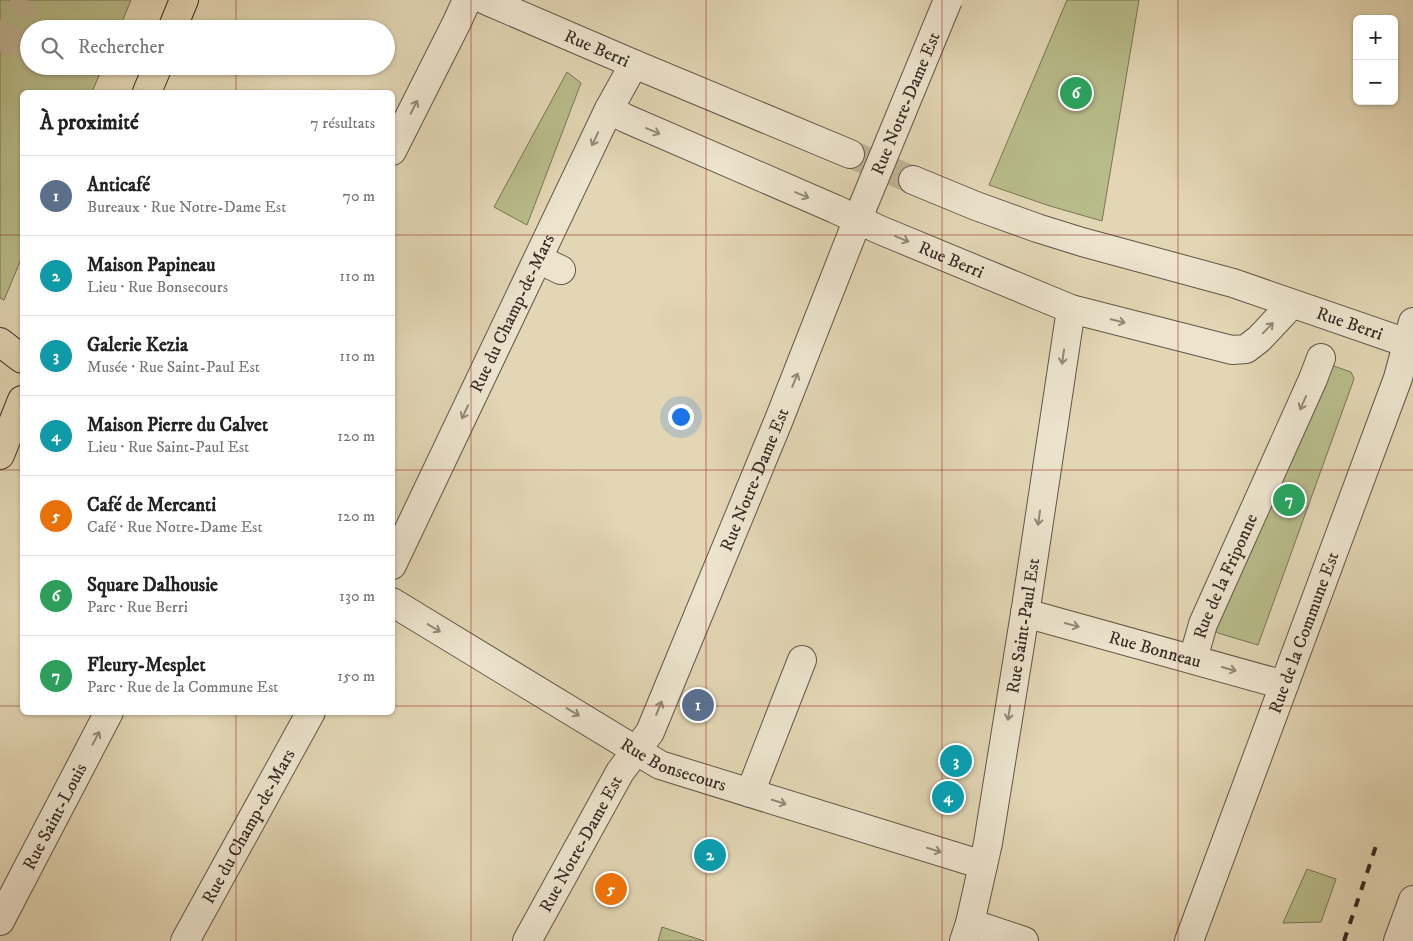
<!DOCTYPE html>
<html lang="fr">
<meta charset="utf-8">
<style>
:root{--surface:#fff;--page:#f6f6f6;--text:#222;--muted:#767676;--line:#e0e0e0;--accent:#0f766e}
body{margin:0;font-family:"IM FELL DW Pica",serif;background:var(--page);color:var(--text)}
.controls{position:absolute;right:15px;top:15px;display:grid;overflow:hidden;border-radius:8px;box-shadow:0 1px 4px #0004}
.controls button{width:45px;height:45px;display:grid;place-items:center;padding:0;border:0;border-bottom:1px solid var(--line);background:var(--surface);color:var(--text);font:25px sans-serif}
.you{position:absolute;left:680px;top:416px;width:18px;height:18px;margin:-12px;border:4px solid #fff;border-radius:50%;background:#1a73e8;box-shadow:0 0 0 8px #1a73e833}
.badge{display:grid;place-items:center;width:32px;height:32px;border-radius:50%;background:var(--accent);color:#fff;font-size:16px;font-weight:700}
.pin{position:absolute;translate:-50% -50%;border:2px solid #fff;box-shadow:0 1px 5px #0006}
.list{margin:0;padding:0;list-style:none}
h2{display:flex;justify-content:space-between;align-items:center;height:65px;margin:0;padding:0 20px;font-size:21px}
h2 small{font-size:16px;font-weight:400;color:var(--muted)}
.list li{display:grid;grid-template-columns:32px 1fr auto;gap:15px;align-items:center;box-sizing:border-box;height:80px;padding:0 20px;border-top:1px solid var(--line)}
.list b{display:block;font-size:19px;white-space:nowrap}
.list p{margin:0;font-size:16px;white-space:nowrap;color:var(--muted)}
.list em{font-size:16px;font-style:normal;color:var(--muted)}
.icon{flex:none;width:28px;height:28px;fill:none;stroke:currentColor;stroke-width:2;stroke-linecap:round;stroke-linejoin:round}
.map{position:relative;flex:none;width:1413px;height:941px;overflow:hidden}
.search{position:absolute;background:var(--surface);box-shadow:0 1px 4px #0004;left:20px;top:20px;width:375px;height:55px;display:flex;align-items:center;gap:12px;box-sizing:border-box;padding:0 18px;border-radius:28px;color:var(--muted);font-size:19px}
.panel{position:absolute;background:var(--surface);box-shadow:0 1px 4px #0004;left:20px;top:90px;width:375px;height:625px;border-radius:8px}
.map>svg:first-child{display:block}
</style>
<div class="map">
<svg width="1413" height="941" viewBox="0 0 1413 941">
<rect width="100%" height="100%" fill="#e3d6b4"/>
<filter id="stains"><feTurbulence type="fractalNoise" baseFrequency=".004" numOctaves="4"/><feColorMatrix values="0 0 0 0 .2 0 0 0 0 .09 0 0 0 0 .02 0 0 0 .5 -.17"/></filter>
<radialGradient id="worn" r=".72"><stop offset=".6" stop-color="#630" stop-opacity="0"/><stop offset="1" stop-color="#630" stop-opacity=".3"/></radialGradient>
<!-- green -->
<path fill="#b8bc8a" stroke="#787457" d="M0 0H131L119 29H29V66H103L92 92H22V257L4 300 0 298Z
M1067 0H1139L1102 221 1050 206 989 185Z
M567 72 581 83 527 225 494 207Z
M1328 364 1351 372 1354 379 1258 645 1218 633 1215 631Z
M1307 869 1336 879 1321 922 1283 923Z
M662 927 704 941H658Z"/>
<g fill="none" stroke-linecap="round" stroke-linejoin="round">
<!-- minor-tunnel -->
<path stroke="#c1b497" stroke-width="28" stroke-dasharray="28 14" stroke-linecap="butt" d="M850 154 913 180"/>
<!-- highway-tunnel -->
<path stroke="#c1b497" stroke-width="28" stroke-dasharray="28 14" stroke-linecap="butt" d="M0 51 26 0"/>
<defs>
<g id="minor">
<path id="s1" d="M485 0 634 64 850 154"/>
<path id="s2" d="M609 109 625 118 835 209 880 230 1071 309 1232 350 1246 349 1259 339 1292 304"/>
<path d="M392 151 457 22 467 0"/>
<path id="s3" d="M913 180 976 206 1037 228 1082 242 1233 283 1413 345"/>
<path d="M538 259 561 270"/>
<path id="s4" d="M392 565 609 109 634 64"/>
<path id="s5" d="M392 602 660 765 983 865"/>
<path id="s6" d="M1025 613 1284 685"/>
<path id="s7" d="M1193 659 1203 624 1313 379 1321 358"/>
<path d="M750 793 802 660"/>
<path id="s8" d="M0 921 109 712"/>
<path d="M970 923 1024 941"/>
<path id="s9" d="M185 941 311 712"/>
<path id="s10" d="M527 941 620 772 650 732 778 422 863 206"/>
<path id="s11" d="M964 941 970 923 988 843 1027 601 1071 309"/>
<path id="s12" d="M1189 941 1398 378 1413 322"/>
<path d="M1398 941 1413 900"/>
</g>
<path id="major" d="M172 29 184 0
M147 92 158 66
M0 342 22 359
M0 455 22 400"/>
</defs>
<!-- minor casing -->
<use href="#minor" stroke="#625648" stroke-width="30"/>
<!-- major casing -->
<use href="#major" stroke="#372b24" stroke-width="30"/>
<!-- minor -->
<use href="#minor" stroke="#ede4ce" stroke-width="28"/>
<!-- major -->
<use href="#major" stroke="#e3d6b4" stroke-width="28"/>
<!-- rail -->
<path stroke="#372b24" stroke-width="4" stroke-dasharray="9 9" stroke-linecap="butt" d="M1344 941 1376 846"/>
<defs>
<g id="minor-bridge">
<path id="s13" d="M863 206 948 0"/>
</g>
</defs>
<!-- minor-bridge casing -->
<use href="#minor-bridge" stroke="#625648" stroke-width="30" stroke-linecap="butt"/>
<!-- minor-bridge -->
<use href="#minor-bridge" stroke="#ede4ce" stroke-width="28"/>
</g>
<!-- one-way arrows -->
<defs><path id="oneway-shaft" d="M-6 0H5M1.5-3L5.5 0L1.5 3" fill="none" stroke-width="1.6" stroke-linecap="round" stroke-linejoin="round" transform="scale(1.25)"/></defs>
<g stroke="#928879">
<use href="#oneway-shaft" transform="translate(414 107) rotate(-63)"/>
<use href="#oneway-shaft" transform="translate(653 131) rotate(23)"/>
<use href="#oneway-shaft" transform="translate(595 139) rotate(115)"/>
<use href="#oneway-shaft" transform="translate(802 195) rotate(23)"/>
<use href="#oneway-shaft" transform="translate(902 239) rotate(22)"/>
<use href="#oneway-shaft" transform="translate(1118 321) rotate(14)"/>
<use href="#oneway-shaft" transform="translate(1268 328) rotate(-46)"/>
<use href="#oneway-shaft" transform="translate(1063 357) rotate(98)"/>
<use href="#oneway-shaft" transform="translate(795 380) rotate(-68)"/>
<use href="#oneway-shaft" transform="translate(1303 403) rotate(114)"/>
<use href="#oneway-shaft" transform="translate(465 412) rotate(115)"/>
<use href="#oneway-shaft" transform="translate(1039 518) rotate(98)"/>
<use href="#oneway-shaft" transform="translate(1072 625) rotate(15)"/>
<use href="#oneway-shaft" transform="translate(434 628) rotate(31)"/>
<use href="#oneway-shaft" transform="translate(1229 669) rotate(16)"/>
<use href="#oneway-shaft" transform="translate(659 708) rotate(-68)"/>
<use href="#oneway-shaft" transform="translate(573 712) rotate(31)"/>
<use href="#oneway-shaft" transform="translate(1009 713) rotate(99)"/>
<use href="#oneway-shaft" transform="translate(96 738) rotate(-62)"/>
<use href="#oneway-shaft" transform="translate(779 802) rotate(17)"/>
<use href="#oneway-shaft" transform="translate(934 850) rotate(17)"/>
</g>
<!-- grid -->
<path fill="none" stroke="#8f2418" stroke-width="1" stroke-opacity="0.55" d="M236 0V29M471 0V941M706 0V941M942 0V941M1178 0V941M236 66V92M0 235H22M392 235H1413M0 470H22M392 470H1413M0 706H22M392 706H1413M236 712V941"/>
<g text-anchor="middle" stroke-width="4.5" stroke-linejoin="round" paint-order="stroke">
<!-- street labels -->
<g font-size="18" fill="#372b24" stroke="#ede4ce">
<text dy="6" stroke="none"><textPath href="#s1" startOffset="122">Rue Berri</textPath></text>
<text dy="6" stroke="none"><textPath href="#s13" startOffset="111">Rue Notre-Dame Est</textPath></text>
<text dy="6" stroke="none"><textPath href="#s2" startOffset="374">Rue Berri</textPath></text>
<text dy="6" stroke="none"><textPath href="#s4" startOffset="279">Rue du Champ-de-Mars</textPath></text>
<text dy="6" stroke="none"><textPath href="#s3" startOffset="460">Rue Berri</textPath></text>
<text dy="6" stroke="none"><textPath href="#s10" startOffset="516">Rue Notre-Dame Est</textPath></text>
<text dy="6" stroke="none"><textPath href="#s7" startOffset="89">Rue de la Friponne</textPath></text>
<text dy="6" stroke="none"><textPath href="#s11" startOffset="321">Rue Saint-Paul Est</textPath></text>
<text dy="6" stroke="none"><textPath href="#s12" startOffset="329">Rue de la Commune Est</textPath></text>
<text dy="6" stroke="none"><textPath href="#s6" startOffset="135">Rue Bonneau</textPath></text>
<text dy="6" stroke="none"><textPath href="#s5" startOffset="326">Rue Bonsecours</textPath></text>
<text dy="6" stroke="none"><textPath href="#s8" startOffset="118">Rue Saint-Louis</textPath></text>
<text dy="6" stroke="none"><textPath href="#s9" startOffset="131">Rue du Champ-de-Mars</textPath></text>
<text dy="6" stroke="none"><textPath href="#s10" startOffset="111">Rue Notre-Dame Est</textPath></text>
</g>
</g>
<rect width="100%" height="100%" filter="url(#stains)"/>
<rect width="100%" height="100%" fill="url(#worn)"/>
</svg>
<div class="controls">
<button>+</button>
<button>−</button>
</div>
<div class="you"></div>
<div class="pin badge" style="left:698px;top:705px;background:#5c6f8a">1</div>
<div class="pin badge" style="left:710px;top:855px;background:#0f9aa8">2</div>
<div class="pin badge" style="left:956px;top:761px;background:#0f9aa8">3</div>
<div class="pin badge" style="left:948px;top:797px;background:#0f9aa8">4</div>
<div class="pin badge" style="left:611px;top:889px;background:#e8710a">5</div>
<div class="pin badge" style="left:1076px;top:93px;background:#2e9e5b">6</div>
<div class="pin badge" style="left:1289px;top:500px;background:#2e9e5b">7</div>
<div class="search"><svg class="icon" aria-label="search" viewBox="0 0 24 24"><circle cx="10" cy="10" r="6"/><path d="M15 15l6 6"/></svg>Rechercher</div>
<section class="panel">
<h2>À proximité<small>7 résultats</small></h2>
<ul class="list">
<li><span class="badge" style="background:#5c6f8a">1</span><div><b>Anticafé</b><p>Bureaux · Rue Notre-Dame Est</p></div><em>70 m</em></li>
<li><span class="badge" style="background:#0f9aa8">2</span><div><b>Maison Papineau</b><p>Lieu · Rue Bonsecours</p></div><em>110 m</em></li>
<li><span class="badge" style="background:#0f9aa8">3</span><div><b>Galerie Kezia</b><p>Musée · Rue Saint-Paul Est</p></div><em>110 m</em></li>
<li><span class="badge" style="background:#0f9aa8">4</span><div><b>Maison Pierre du Calvet</b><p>Lieu · Rue Saint-Paul Est</p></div><em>120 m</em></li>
<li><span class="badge" style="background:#e8710a">5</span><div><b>Café de Mercanti</b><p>Café · Rue Notre-Dame Est</p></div><em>120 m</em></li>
<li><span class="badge" style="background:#2e9e5b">6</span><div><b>Square Dalhousie</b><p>Parc · Rue Berri</p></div><em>130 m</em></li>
<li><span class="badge" style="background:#2e9e5b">7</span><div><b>Fleury-Mesplet</b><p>Parc · Rue de la Commune Est</p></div><em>150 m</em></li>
</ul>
</section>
</div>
